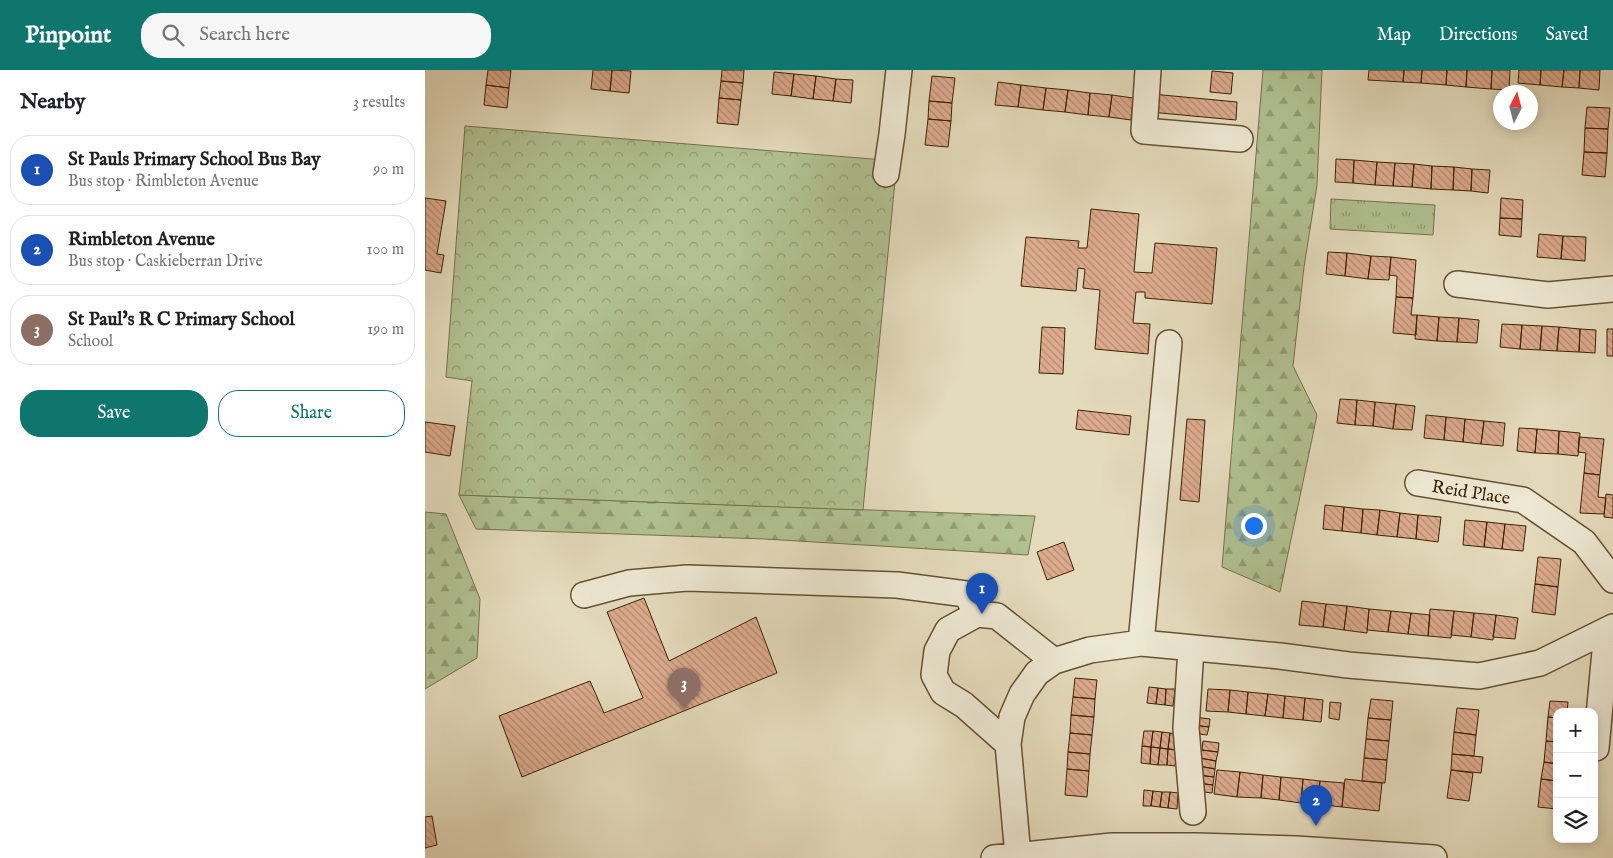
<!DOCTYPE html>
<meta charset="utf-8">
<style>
:root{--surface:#fff;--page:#f6f6f6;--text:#202124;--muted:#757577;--line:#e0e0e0;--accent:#0f766e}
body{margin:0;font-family:"IM FELL English",serif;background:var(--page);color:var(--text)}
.controls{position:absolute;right:15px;bottom:15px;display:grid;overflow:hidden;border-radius:10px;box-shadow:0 2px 12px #0003}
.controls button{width:45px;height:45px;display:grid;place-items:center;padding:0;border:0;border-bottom:1px solid var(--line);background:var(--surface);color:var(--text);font:25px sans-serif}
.compass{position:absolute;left:1068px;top:15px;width:45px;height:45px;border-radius:50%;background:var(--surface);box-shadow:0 2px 12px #0003;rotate:6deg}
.you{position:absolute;left:828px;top:455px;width:18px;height:18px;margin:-12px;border:4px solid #fff;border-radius:50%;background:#1a73e8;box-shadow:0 0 0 8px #1a73e833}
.badge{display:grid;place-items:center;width:32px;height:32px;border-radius:50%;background:var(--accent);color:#fff;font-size:16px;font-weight:700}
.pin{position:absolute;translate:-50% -41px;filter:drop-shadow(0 1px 2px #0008)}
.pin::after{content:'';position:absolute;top:26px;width:18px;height:15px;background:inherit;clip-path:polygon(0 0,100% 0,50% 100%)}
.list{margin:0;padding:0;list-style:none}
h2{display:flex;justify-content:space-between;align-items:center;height:65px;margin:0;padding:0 20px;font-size:21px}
h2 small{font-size:16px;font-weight:400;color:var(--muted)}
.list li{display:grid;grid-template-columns:32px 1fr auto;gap:15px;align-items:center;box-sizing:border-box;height:70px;margin:0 10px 10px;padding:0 10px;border:1px solid var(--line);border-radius:20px}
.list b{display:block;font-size:19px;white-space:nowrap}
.list p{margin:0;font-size:16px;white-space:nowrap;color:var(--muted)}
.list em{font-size:16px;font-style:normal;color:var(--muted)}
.actions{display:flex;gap:10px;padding:15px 20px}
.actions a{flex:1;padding:11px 0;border:1px solid var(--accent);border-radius:20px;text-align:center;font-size:18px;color:var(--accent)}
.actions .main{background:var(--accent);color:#fff}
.icon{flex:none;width:28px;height:28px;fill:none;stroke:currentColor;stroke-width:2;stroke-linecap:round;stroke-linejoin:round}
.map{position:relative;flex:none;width:1188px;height:788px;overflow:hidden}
header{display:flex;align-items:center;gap:30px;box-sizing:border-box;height:70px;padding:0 25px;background:var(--accent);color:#fff}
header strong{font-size:24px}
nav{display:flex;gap:28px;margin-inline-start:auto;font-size:18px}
.search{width:350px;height:45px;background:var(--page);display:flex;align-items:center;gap:12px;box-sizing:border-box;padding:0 18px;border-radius:20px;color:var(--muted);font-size:19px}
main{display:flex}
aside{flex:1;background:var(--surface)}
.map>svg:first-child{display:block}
</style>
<header>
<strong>Pinpoint</strong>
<div class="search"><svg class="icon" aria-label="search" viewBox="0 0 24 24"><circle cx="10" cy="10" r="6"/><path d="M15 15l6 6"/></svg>Search here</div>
<nav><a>Map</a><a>Directions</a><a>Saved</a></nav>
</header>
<main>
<aside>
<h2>Nearby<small>3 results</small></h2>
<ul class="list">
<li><span class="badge" style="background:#1a4fb4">1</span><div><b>St Pauls Primary School Bus Bay</b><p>Bus stop · Rimbleton Avenue</p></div><em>90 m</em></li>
<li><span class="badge" style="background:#1a4fb4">2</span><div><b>Rimbleton Avenue</b><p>Bus stop · Caskieberran Drive</p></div><em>100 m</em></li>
<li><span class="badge" style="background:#8d6e63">3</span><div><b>St Paul's R C Primary School</b><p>School</p></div><em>190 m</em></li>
</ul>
<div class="actions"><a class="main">Save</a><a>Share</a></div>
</aside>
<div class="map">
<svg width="1188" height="788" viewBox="0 0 1188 788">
<defs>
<pattern id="grass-tufts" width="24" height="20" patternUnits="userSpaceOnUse" patternTransform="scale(1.25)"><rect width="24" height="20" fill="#b1c192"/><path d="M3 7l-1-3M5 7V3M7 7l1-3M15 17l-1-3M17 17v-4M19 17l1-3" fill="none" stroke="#919c75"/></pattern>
<pattern id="forest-firs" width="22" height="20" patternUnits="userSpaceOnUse" patternTransform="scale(1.25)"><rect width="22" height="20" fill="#b1c192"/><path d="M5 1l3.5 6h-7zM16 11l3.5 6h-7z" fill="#919c75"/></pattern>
<pattern id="park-crowns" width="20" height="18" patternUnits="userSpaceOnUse" patternTransform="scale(1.25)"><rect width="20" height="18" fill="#b1c192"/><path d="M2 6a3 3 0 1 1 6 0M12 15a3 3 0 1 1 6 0" fill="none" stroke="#919c75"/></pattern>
<pattern id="building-back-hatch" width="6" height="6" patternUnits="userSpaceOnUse" patternTransform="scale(1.25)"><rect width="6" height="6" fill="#ddab8e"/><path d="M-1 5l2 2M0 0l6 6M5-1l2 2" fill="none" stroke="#b48b72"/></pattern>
</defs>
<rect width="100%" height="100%" fill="#e4dbbc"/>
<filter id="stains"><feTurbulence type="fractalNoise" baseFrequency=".004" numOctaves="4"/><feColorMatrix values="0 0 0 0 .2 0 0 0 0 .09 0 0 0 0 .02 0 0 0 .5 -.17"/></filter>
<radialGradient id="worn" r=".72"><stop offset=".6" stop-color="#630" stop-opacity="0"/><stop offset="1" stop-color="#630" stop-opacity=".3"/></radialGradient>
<!-- grass -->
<path fill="url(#grass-tufts)" stroke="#76724a" d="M906 129 1010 135 1008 165 905 159Z"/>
<!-- forest -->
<path fill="url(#forest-firs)" stroke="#76724a" d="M838 0H897L892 115 879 197 868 296 892 345 855 522 797 497Z
M34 425 610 446 603 485 340 469 51 459Z
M0 442 21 444 55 529 52 588 0 619Z"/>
<!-- park -->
<path fill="url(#park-crowns)" stroke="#76724a" d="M40 56 472 91 438 440 34 425 47 311 21 307Z"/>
<!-- building -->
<path fill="url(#building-back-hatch)" stroke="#3c2302" d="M63 0H86L84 18 61 15Z
M168 0H187L185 21 166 19Z
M187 0 206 1 204 23 185 21Z
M297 0H319L318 13 296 11Z
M944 0H979L978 12 943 10Z
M979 0H997L996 13 978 12Z
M997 0H1022L1021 15 996 13Z
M1022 0H1042L1041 17 1021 15Z
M1042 0H1067L1066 19 1041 17Z
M1067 0H1085L1084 20 1066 19Z
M1094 0H1116L1115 15 1093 13Z
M1116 0H1139L1137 17 1115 15Z
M1139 0H1155L1154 18 1137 17Z
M1155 0H1175L1174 20 1154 18Z
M787 1 808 3 806 24 785 22Z
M349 2 369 4 366 26 347 24Z
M369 4 391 6 388 29 366 26Z
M391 6 411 9 408 31 388 29Z
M507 6 530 8 527 33 504 31Z
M411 9 428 10 426 33 408 31Z
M296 11 318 13 316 30 294 28Z
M573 12 596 15 593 37 570 35Z
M61 15 84 18 82 38 59 35Z
M596 15 621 18 618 40 593 37Z
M621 18 643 20 640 42 618 40Z
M643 20 665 23 663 45 640 42Z
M665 23 687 25 684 47 663 45Z
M727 24 812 32 811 50 725 42Z
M687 25 708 28 706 50 684 47Z
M294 28 316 30 313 55 292 53Z
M504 31 527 33 526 51 503 49Z
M1162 37 1185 38 1183 59 1160 58Z
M503 49 526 51 523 77 500 75Z
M1160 58 1183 59 1182 83 1159 82Z
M1159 82 1182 83 1180 107 1157 105Z
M911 89 929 90 928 113 910 112Z
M929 90 952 92 950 115 928 113Z
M952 92 970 93 968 116 950 115Z
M970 93 989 94 987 117 968 116Z
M989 94 1007 96 1006 119 987 117Z
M1007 96 1029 97 1028 120 1006 119Z
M1029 97 1047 99 1046 121 1028 120Z
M1047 99 1065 100 1063 123 1046 121Z
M0 128 21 131 12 184 19 185 16 203 0 200Z
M1076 128 1098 130 1097 149 1075 148Z
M666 139 714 144 709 202 727 203 730 173 792 178 787 234 720 228V222H711L708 253 725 254 723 284 670 279 675 220 658 218 660 199 653 198 651 221 596 216 601 167 654 171 653 178H662Z
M1075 148 1097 149 1096 167 1074 165Z
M1114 164 1138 166 1136 189 1112 187Z
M1138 166 1161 167 1160 191 1136 189Z
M903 182 922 183 920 206 901 204Z
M922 183 946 186 943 209 920 206Z
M946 186 966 187 964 210 943 209Z
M966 187 991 190 988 228 971 227 972 206 964 205Z
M971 227 988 228 986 245H992L991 265 968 263Z
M992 245 1014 247 1012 271 990 269Z
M1014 247 1034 248 1032 272 1012 271Z
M1034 248 1054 250 1052 273 1032 272Z
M1077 254 1097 255 1095 279 1075 277Z
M1097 255 1117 256 1115 280 1095 279Z
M1117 256 1134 257 1132 281 1115 280Z
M617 257 640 258 638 304 614 303Z
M1134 257 1155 259 1154 282 1132 281Z
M1155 259 1171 260 1170 283 1154 282Z
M1182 259H1188V286H1182Z
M915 329 932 330 930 355 912 353Z
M932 330 950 332 948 356 930 355Z
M950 332 971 334 968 359 948 356Z
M971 334 990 336 987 360 968 359Z
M653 340 706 346 704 365 651 359Z
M1001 345 1021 347 1019 370 999 368Z
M1021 347 1040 349 1038 372 1019 370Z
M762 349 780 350 774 432 755 430Z
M1040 349 1059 351 1056 374 1038 372Z
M1059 351 1080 353 1078 376 1056 374Z
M0 352 30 356 25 386 0 382Z
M1094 358 1112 359 1110 383 1092 381Z
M1112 359 1134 361 1133 384 1110 383Z
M1134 361 1155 363 1153 386 1133 384Z
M1154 367 1179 369 1175 405 1159 403 1161 383 1153 382Z
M1159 403 1175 405 1173 427 1181 428 1179 444 1155 443Z
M1181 424 1188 425V448L1179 447Z
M900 435 919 437 917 461 898 459Z
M919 437 938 439 936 463 917 461Z
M938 439 955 440 952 465 936 463Z
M955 440 975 443 972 467 952 465Z
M975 443 993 445 991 469 972 467Z
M993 445 1016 447 1013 472 991 469Z
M1040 450 1062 452 1059 477 1038 475Z
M1062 452 1080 454 1077 479 1059 477Z
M1080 454 1101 456 1098 481 1077 479Z
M639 472 649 500 622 510 612 482Z
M1113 487 1136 489 1133 517 1110 514Z
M1110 514 1133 517 1130 545 1107 542Z
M219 528 244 591 331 547 352 603 97 707 74 646 165 611 179 643 218 628 182 542Z
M877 531 901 534 898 557 874 555Z
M901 534 922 536 919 560 898 557Z
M922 536 944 539 942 563 919 560Z
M944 539 966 541 963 562 942 560Z
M1005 539 1029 541 1026 568 1003 566Z
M966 541 986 543 983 564 963 562Z
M1029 541 1049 543 1046 567 1026 565Z
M986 543 1005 545 1003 566 983 564Z
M1049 543 1071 545 1068 570 1046 567Z
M1071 545 1093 548 1090 569 1068 567Z
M650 608 672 610 670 629 648 627Z
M724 617 733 618 731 634 722 633Z
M733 618 741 619 740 635 731 634Z
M741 619H750L748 636 740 635Z
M783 619 805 620 803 642 781 641Z
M805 620 823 622 821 644 803 642Z
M823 622 843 624 840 646 821 644Z
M843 624 860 626 858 648 840 646Z
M860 626 880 628 878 650 858 648Z
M648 627 670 629 669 647 646 645Z
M880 628 898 630 896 652 878 650Z
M946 629 968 631 966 650 943 648Z
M1125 631 1143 632 1142 642H1132V648L1123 647Z
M905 632 916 633 914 650 904 648Z
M1032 638 1054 640 1051 665 1029 662Z
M646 645 669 647 667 665 645 663Z
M769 647 785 649 784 657 768 655Z
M1123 647 1132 648V672L1121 671Z
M943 648 966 650 964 671 941 669Z
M768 655 784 657 782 665 766 663Z
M719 661H728L726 677 717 676Z
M728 661 737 662 735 678 726 677Z
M737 662 745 663 743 679 735 678Z
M1029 662 1051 665 1049 686 1027 684Z
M645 663 667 665 665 684 643 682Z
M745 663 753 664 752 680 743 679Z
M941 669 964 671 962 690 939 688Z
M778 671 794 673 793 682 777 680Z
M1121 671 1132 672V694L1119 692Z
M717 676 726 677 725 694 716 693Z
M726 677 735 678 733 695 725 694Z
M735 678 743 679 742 695H733Z
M743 679 752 680 750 696 742 695Z
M777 680 793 682 791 691 775 688Z
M643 682 665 684 664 701 642 699Z
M1027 684 1058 687 1056 703 1026 700Z
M775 688 791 691 790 699 774 696Z
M939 688 962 690 960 713 937 711Z
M1119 692 1132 694V711L1116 709Z
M774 696 790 699 789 707 773 705Z
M642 699 664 701 662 727 640 725Z
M792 700 815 702 812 727 789 724Z
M1026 700 1048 703 1044 731 1022 728Z
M815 702 838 705 836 728 812 727Z
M773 705 789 707 788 715 772 713Z
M838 705 856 707 854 730 836 728Z
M856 707 878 709 876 733 854 730Z
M878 709 895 711 892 734 876 733Z
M920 709 957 713 954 741 917 737Z
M1116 709 1132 711V739L1113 737Z
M895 711 919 713 917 737 892 734Z
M772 713 788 715 787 723 771 721Z
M719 720 728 721 726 736H718Z
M728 721 737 722 735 737 726 736Z
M737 722H745L743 738 735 737Z
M745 722 753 723 752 739 743 738Z
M7 746 12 775 0 778V747Z"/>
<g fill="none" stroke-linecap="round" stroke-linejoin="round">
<defs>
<path id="minor" d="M723 0 719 61 815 69
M461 104 467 64 474 0
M1032 214 1123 225 1188 219
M993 413 1098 430 1159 472 1188 510
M159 525 204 513 262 508 472 515 541 524 552 544
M716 573 744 273
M766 578 761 658 768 742
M583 674 539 635 518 622 509 605 512 581 523 560 552 544 572 546 629 591
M1171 678 1182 560
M593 786 583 674 587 647 597 624 612 603 629 591 665 580 716 573 855 586 923 595 1054 606 1115 593 1188 557
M569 788 687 776H771L871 779 1009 788"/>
</defs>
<!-- minor casing -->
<use href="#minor" stroke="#665130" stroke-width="28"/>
<!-- minor -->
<use href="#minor" stroke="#ede8d3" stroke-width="25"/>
</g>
<g text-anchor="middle" stroke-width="4" stroke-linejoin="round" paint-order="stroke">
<!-- street labels -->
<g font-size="18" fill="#3c2302" stroke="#ede8d3">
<text transform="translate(1046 422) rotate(9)" y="6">Reid Place</text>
</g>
</g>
<rect width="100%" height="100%" filter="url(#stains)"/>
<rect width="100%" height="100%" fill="url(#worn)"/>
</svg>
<div class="controls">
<button>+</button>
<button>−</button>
<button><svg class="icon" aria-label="layers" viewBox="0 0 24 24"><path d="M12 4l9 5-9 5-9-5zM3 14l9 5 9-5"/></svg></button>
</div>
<svg class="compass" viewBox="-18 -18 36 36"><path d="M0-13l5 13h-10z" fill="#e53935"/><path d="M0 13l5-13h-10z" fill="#757577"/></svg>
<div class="you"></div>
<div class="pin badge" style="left:557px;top:544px;background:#1a4fb4">1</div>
<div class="pin badge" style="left:891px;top:756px;background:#1a4fb4">2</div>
<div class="pin badge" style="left:259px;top:639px;background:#8d6e63">3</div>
</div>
</main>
